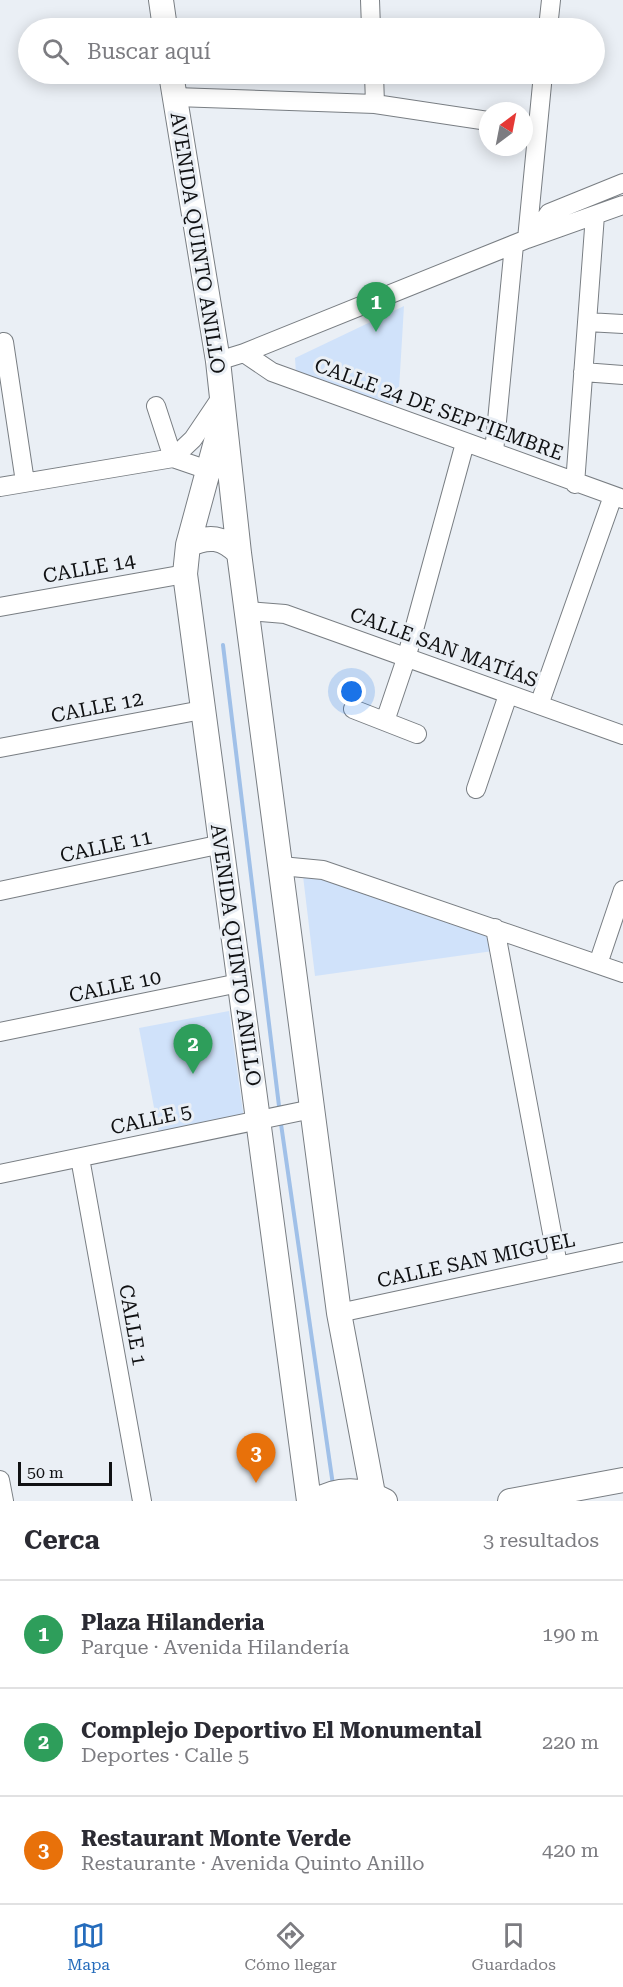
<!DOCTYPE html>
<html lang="es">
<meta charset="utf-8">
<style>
:root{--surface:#fff;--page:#f7f7f7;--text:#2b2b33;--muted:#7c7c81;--line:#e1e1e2;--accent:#256cbc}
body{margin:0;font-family:"Roboto Serif",serif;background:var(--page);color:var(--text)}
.compass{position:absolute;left:479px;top:102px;width:54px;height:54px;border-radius:50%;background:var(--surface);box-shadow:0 3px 15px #0003;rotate:32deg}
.scale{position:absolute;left:18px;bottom:15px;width:94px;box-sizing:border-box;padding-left:6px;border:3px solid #101113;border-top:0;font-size:16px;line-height:21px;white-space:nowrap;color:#101113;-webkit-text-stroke:4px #eaeff5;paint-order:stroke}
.you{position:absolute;left:352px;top:692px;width:21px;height:21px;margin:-15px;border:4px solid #fff;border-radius:50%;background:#1a73e8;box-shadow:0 0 0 9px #1a73e833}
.badge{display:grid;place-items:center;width:39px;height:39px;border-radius:50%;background:var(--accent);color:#fff;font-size:20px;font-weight:700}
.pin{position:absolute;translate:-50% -50px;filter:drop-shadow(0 2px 3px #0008)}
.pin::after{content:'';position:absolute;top:32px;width:21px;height:18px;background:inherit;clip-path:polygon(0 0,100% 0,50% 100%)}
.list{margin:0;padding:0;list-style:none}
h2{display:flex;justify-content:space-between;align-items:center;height:78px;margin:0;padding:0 24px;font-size:26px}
h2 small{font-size:20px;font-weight:400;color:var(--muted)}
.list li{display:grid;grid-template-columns:39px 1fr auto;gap:18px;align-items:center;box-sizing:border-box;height:108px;padding:0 24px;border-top:2px solid var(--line)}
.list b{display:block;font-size:22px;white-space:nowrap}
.list p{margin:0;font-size:20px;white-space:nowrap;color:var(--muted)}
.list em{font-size:20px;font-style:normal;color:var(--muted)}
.icon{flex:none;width:33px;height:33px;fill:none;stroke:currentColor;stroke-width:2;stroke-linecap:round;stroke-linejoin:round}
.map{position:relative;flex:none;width:623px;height:1501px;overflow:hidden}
.search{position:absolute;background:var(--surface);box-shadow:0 3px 15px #0003;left:18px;right:18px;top:18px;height:66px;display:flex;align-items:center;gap:15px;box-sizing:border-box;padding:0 21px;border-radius:33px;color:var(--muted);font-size:22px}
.sheet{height:402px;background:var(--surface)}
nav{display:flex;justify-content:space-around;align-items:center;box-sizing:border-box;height:84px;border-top:2px solid var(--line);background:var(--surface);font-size:16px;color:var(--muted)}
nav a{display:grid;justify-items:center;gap:3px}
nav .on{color:var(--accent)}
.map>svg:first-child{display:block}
</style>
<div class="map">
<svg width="623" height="1501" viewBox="0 0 623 1501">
<rect width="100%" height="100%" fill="#eaeff5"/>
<!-- green -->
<path fill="#d0e2fa" d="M404 306 398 406 296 374 295 358Z
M303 876 337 878 484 930 493 951 315 976Z
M229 1011 244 1119 159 1134 139 1028Z"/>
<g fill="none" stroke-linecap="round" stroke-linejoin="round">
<!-- stream -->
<path stroke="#a0c0e8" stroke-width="4" d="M223 645 279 1106
M281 1124 333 1485"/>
<defs>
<path id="minor" d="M370 0 371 28
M548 28 551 0
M374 74 375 104
M175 97 375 104 488 121
M540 234 543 222 549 213 623 183
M527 239 543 74
M587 322 623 324
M4 342 25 482
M244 353 272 372 623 499
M218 361 244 353 527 239 623 205
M583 372 623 375
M156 406 173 458 208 470
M494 452 514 245
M575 484 595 215
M0 487 173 458 193 439 222 396
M0 607 185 574
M248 611 285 614 623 735
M539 705 613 496
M353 709 417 734
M385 721 406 659 465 443
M0 748 202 710
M476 789 508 695
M281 866 323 870 623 973
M0 891 222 844
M495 928 558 1265
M598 964 623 890
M0 1032 239 983
M80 1158 142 1501
M0 1174 312 1109
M339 1313 623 1252
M0 1480 4 1501"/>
<path id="major" d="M161 0 165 28
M171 74 218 361 239 553 339 1313 373 1494
M220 427 188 545 185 574 309 1501
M188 545C209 535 223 537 239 553
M316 1501C338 1487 363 1489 385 1501
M510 1501 623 1480"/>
</defs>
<!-- minor casing -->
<use href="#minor" stroke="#797e83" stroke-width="20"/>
<!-- major casing -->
<use href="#major" stroke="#797e83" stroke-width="26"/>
<!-- minor -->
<use href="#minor" stroke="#fff" stroke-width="18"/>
<!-- major -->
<use href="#major" stroke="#fff" stroke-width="24"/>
</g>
<g text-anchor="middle" stroke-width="6" stroke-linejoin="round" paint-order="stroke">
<!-- street labels -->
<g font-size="20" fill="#101113" stroke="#eaeff5">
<text transform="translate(198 243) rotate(81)" y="7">AVENIDA QUINTO ANILLO</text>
<text transform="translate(439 409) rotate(20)" y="7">CALLE 24 DE SEPTIEMBRE</text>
<text transform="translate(89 568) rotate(-10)" y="7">CALLE 14</text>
<text transform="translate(444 647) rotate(20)" y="7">CALLE SAN MATÍAS</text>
<text transform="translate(97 707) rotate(-11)" y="7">CALLE 12</text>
<text transform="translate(106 846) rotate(-12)" y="7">CALLE 11</text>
<text transform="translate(236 955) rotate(82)" y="7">AVENIDA QUINTO ANILLO</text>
<text transform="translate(115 986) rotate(-12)" y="7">CALLE 10</text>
<text transform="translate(151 1119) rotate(-12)" y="7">CALLE 5</text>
<text transform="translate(476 1260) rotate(-12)" y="7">CALLE SAN MIGUEL</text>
<text transform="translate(133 1325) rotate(80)" y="7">CALLE 1</text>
</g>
</g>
</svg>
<svg class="compass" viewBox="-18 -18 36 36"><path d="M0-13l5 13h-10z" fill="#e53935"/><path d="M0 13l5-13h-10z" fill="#7c7c81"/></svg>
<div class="scale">50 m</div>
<div class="you"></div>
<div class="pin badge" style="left:376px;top:332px;background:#2e9e5b">1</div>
<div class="pin badge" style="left:193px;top:1074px;background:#2e9e5b">2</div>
<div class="pin badge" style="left:256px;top:1483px;background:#e8710a">3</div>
<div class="search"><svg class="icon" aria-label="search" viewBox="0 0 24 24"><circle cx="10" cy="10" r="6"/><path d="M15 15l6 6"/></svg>Buscar aquí</div>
</div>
<section class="sheet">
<h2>Cerca<small>3 resultados</small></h2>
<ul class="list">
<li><span class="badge" style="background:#2e9e5b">1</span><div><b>Plaza Hilanderia</b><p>Parque · Avenida Hilandería</p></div><em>190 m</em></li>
<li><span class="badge" style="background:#2e9e5b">2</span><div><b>Complejo Deportivo El Monumental</b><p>Deportes · Calle 5</p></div><em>220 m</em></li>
<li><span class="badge" style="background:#e8710a">3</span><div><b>Restaurant Monte Verde</b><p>Restaurante · Avenida Quinto Anillo</p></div><em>420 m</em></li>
</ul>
</section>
<nav>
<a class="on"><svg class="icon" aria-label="map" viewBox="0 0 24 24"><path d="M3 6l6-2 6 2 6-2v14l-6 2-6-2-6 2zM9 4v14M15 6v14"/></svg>Mapa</a>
<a><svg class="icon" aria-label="directions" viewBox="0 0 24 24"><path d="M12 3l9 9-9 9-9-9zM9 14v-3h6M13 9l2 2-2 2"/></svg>Cómo llegar</a>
<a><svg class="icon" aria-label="saved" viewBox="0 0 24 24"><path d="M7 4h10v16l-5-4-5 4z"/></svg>Guardados</a>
</nav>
